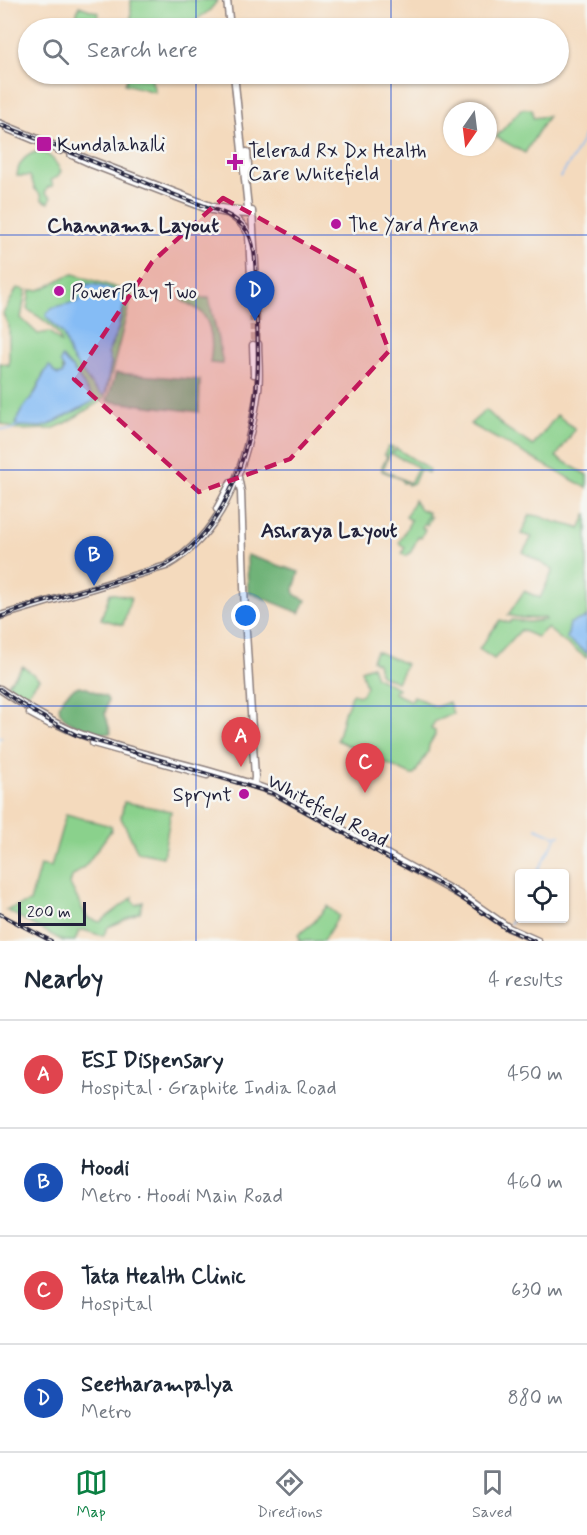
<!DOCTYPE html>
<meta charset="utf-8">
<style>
:root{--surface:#fff;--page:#f6f6f7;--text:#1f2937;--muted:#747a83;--line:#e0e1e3;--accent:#0b8043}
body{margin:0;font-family:Mynerve,sans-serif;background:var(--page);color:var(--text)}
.controls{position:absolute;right:18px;bottom:18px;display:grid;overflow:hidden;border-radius:6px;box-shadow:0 2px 4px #0004}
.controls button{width:54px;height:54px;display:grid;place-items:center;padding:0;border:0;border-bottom:2px solid var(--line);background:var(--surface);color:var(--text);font:30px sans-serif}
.compass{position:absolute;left:443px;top:102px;width:54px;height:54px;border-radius:50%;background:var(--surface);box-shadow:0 2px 4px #0004;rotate:194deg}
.scale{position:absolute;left:18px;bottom:15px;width:68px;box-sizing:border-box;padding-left:6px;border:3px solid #22223b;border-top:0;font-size:16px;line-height:21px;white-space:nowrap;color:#22223b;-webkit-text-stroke:4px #f6f6f2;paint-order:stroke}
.you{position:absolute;left:246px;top:616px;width:21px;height:21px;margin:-15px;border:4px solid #fff;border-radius:50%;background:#1a73e8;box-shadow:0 0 0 9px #1a73e833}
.badge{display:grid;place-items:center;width:39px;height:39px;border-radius:50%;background:var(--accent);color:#fff;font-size:20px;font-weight:700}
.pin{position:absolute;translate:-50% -50px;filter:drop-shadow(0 2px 3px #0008)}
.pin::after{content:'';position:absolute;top:32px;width:21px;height:18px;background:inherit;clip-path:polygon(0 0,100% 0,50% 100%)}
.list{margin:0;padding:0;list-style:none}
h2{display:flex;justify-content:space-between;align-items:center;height:78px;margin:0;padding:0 24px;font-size:26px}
h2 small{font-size:20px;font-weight:400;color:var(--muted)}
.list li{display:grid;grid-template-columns:39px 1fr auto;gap:18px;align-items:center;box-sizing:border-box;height:108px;padding:0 24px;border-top:2px solid var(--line)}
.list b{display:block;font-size:22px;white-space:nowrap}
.list p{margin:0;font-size:20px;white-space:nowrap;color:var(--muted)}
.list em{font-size:20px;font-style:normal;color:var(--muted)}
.icon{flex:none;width:33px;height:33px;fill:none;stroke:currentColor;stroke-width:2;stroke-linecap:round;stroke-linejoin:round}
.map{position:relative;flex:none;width:587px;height:941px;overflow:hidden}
.search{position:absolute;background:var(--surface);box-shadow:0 2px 4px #0004;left:18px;right:18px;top:18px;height:66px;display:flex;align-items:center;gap:15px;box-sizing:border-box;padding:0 21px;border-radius:33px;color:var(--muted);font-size:22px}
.sheet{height:510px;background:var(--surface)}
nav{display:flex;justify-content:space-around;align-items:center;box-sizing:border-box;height:84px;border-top:2px solid var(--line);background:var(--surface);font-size:16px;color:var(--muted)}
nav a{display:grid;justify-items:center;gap:3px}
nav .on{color:var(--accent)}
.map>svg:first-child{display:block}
</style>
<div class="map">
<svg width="587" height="941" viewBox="0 0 587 941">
<rect width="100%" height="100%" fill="#f6f6f2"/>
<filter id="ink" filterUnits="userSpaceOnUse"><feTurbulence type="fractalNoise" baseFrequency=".0167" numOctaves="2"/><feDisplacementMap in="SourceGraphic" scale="12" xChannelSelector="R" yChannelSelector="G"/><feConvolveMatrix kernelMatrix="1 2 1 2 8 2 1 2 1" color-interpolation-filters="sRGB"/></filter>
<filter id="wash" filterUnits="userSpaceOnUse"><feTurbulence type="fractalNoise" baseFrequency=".008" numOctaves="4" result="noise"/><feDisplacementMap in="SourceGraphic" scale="24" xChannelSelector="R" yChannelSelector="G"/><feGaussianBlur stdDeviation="1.35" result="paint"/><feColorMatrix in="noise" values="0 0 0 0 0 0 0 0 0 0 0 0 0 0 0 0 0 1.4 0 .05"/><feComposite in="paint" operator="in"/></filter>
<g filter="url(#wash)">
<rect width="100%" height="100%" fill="#f4dabd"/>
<!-- green -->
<path fill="#8ad18c" stroke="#567a64" stroke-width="1.5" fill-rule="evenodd" d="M131 0H218L209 11 184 28H139L140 24 131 21Z
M79 6 99 13 94 28H73Z
M129 74H150L155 92 125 84Z
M521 109H532L533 118 548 116 525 153 496 137Z
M35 152C49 152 54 159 61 171L58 177 51 180 53 186 48 187 45 193 51 197 49 203 42 200 41 195 35 189 30 176H17C18 164 23 157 35 152Z
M74 274 132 293 107 391 104 399 66 423 52 429 18 430 0 423V363L9 365V327L3 314 17 288 26 290 21 318 38 334 50 332 61 343C59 328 39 317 27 309L30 290C48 293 57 276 74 274ZM87 284C99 284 117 291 126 298L118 329 108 353 111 363 105 394 66 341 63 334 53 323 73 303 80 299ZM64 359C67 364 71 366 74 370 82 380 85 391 95 399L94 401 49 425C38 427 28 425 17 427L27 403 34 394 44 373 53 372 59 375 63 373 62 365Z
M182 297 199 299 200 298H209L223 364 210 363C213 347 213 325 201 312 196 307 187 304 181 300Z
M486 410 503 426 533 446 557 415 575 429 556 457 587 475V488L470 424Z
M388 447H393L392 451 394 452 396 448 429 469 428 473 420 469 414 483 408 485 406 482 403 483 401 479 382 471V467L383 470 410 483 418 467 390 453 384 467 382 466 387 457 384 454Z
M414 500 420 509 429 513 425 522 428 516 431 517 427 525 424 523 422 528 425 529 421 538 418 537 411 552 406 556 402 554 405 547 399 543 411 520 406 517Z
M587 513V658L564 642 547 628 537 637 521 630 494 659 479 649 500 620 509 623 512 620 529 622 546 620 545 618C533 619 520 619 508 615L524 591 540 598 553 570 523 552 532 537 521 534 530 515C541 515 545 519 555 522 565 525 569 524 580 529Z
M110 593 131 597 123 625 101 619Z
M376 651 406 664 397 682 380 675 377 663 372 660Z
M23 666 39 679 25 697 8 684Z
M372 666 376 677 398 688 397 690H395L394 693 411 701 414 696 436 707 449 702 453 714 435 721 431 729 435 731V735L429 745 428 752 414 775H411L337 740 345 710C350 706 348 697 353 693L358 696 362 694 366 686 361 670Z
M124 802 171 811 163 857 138 852 121 818Z
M66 814 111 826 112 829 86 865 72 877 70 884 85 914 88 918 100 922 133 897 132 900 136 905 143 902 140 912 118 923 108 927 103 936 83 930 79 931 75 941H63L6 910 30 902 40 865 51 867Z
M327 906 339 916 323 941H298L300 939 298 935 314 922Z"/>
<!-- forest -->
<path fill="#6fb378" stroke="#486a5a" stroke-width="1.5" d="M116 373 200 380 199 412 107 401Z
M247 555 299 572 294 589 295 595 306 600 300 613 248 592Z
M79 686 87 688 106 697 108 700 105 714 111 733C100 736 68 724 62 715 53 704 69 690 79 686Z"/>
<!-- water -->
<path fill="#85bcf5" stroke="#546f98" stroke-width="1.5" d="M87 284C99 284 117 291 126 297L118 329 108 353 111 363 105 394 102 395 94 388 76 364 70 355 63 334 46 316C51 304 68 305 78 301Z
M62 357C66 363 71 366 75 372 83 381 85 392 95 399L94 401 49 425 41 427 16 426C17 413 28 403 35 393 41 384 41 376 49 366L51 367C53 371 54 374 59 375L63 373 64 369 60 362Z
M587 617V653L567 639 570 623Z"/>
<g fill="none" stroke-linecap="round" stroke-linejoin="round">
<!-- stream -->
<path stroke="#85bcf5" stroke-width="1.5" d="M560 177 573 158 586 132
M0 429 11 430 17 426
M0 738 2 737
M536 828 555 836 560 835
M536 874 556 838
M510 924 520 904"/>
</g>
</g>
<g filter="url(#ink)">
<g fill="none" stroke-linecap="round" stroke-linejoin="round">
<!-- primary-tunnel -->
<path stroke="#cab5a3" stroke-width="6" stroke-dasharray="6 3" stroke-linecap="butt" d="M252 298 253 345
M257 298 258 344"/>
<defs>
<path id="secondary" d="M0 123 93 161
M7 129 60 151
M71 155 91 164"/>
<path id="primary" d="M227 0 230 28
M234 74 248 208 244 211 213 207 93 161 91 164 208 209 227 213 252 214
M247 152 249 177
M252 211 257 298
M228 213C236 219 245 225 249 235L252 298
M253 345 254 374
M238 477 241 492 245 616 255 777 254 785
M217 509 231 483
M0 616 166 566C227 532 249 456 258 390 260 375 258 359 258 344
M0 689C25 706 51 723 80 734 144 758 214 768 278 794L466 898 509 928 538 941
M30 713 50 724
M93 743 207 775"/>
</defs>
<!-- secondary casing -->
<use href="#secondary" stroke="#8b7e7c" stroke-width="8"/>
<!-- primary casing -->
<use href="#primary" stroke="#8b7e7c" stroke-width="9"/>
<!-- secondary -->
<use href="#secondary" stroke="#fff" stroke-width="5"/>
<!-- primary -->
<use href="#primary" stroke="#fff" stroke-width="6"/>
<defs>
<path id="rail" d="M0 125C49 142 96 164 144 182 162 190 180 197 199 204 215 210 230 213 243 226 259 242 255 279 256 301 257 330 260 362 256 392 249 456 223 539 160 568L33 605 0 617
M0 689C23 707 50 721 76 735L272 793 392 860 445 887 507 929 534 941
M0 914 51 941"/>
</defs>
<!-- rail casing -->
<use href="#rail" stroke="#22223b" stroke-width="4"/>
<!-- rail -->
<use href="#rail" stroke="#f6f6f2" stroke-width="1.5" stroke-dasharray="4.5" stroke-linecap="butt"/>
</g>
</g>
<!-- marked area -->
<path fill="#c2185b" fill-opacity="0.2" stroke="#c2185b" stroke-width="4.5" stroke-dasharray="12 8" stroke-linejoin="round" d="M223 198 360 274 389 351 290 459 199 492 74 379 152 262Z"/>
<!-- grid -->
<path fill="none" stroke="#1d4ed8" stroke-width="1.5" stroke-opacity="0.55" d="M196 0V28M391 0V28M196 74V941M391 74V941M0 235H587M0 470H587M0 706H587"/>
<!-- markers -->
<g fill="#b5179e" stroke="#f6f6f2" stroke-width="2">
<rect x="36" y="136" width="16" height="16" rx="3"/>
<path d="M232 153h6v6h6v6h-6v6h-6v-6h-6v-6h6z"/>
<circle cx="336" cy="224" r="6"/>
<circle cx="59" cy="291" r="6"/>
<circle cx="244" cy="794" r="6"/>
</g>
<g text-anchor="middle" stroke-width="5" stroke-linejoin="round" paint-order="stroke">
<!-- poi labels -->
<g font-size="20" fill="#22223b" stroke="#f6f6f2" text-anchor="start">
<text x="57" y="151">Kundalahalli</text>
<text x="248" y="157">Telerad Rx Dx Health<tspan x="248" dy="23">Care Whitefield</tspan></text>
<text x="348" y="231">The Yard Arena</text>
<text x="71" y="298">PowerPlay Two</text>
<text x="232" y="801" text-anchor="end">Sprynt</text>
</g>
<!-- street labels -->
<g font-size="20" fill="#22223b" stroke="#f6f6f2">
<text transform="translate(328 810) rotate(28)" y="7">Whitefield Road</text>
</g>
<!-- neighbourhood labels -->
<g font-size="21" font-weight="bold" fill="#22223b" stroke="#f6f6f2">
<text x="133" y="232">Channama Layout</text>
<text x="329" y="537">Ashraya Layout</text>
</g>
</g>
</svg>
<div class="controls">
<button><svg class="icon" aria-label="locate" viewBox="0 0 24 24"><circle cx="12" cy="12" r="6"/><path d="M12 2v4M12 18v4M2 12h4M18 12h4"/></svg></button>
</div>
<svg class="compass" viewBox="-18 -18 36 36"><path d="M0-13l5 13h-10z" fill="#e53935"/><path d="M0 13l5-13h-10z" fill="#747a83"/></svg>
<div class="scale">200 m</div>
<div class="you"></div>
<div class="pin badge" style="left:241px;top:767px;background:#e0444e">A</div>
<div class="pin badge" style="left:94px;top:586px;background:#1a4fb4">B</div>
<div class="pin badge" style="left:365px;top:793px;background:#e0444e">C</div>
<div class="pin badge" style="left:255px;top:321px;background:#1a4fb4">D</div>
<div class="search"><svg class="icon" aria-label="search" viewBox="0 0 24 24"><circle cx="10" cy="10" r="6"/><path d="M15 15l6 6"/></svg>Search here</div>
</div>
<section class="sheet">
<h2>Nearby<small>4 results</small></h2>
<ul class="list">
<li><span class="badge" style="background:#e0444e">A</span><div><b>ESI Dispensary</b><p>Hospital · Graphite India Road</p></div><em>450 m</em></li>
<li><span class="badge" style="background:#1a4fb4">B</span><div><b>Hoodi</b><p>Metro · Hoodi Main Road</p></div><em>460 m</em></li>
<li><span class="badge" style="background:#e0444e">C</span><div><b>Tata Health Clinic</b><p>Hospital</p></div><em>630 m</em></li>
<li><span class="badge" style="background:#1a4fb4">D</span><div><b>Seetharampalya</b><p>Metro</p></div><em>880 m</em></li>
</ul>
</section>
<nav>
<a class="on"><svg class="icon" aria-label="map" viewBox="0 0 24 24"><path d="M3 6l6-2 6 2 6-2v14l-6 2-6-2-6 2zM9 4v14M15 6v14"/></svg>Map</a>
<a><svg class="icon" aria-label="directions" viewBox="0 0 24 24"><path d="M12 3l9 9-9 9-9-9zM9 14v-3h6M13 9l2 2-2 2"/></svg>Directions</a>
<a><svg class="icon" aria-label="saved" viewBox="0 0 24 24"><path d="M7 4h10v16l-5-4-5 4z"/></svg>Saved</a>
</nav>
